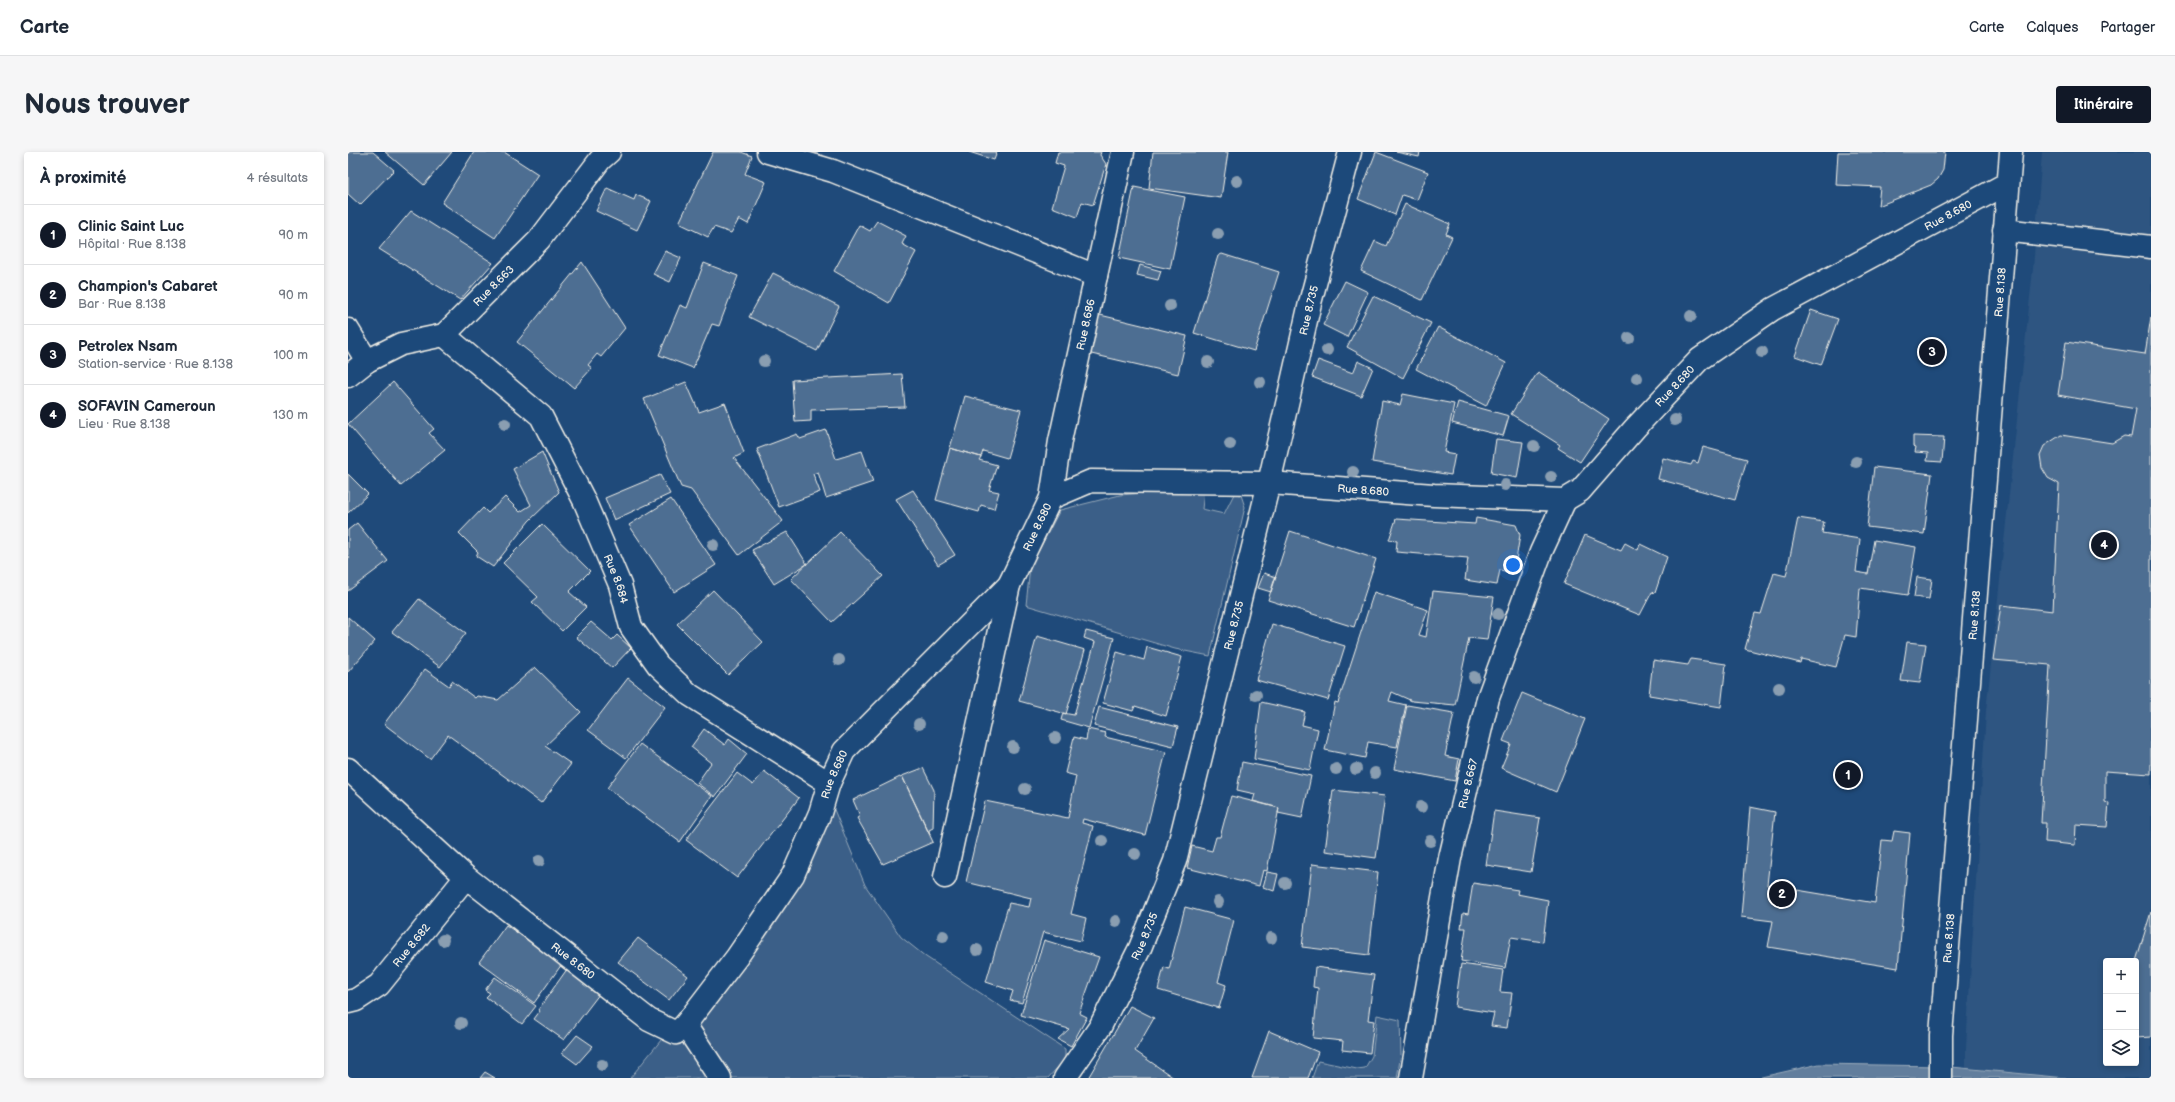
<!DOCTYPE html>
<html lang="fr">
<meta charset="utf-8">
<style>
:root{--surface:#fff;--page:#f6f6f7;--text:#1f2937;--muted:#747a83;--line:#e0e1e3;--accent:#111827}
body{margin:0;font-family:"Balsamiq Sans",sans-serif;background:var(--page);color:var(--text)}
.controls{position:absolute;right:12px;bottom:12px;display:grid;overflow:hidden;border-radius:4px;box-shadow:0 2px 6px #0003}
.controls button{width:36px;height:36px;display:grid;place-items:center;padding:0;border:0;border-bottom:1px solid var(--line);background:var(--surface);color:var(--text);font:20px sans-serif}
.you{position:absolute;left:1165px;top:413px;width:14px;height:14px;margin:-10px;border:3px solid #fff;border-radius:50%;background:#1a73e8;box-shadow:0 0 0 6px #1a73e833}
.badge{display:grid;place-items:center;width:26px;height:26px;border-radius:50%;background:var(--accent);color:#fff;font-size:13px;font-weight:700}
.pin{position:absolute;translate:-50% -50%;border:2px solid #fff;box-shadow:0 1px 4px #0006}
.list{margin:0;padding:0;list-style:none}
h2{display:flex;justify-content:space-between;align-items:center;height:52px;margin:0;padding:0 16px;font-size:17px}
h2 small{font-size:13px;font-weight:400;color:var(--muted)}
.list li{display:grid;grid-template-columns:26px 1fr auto;gap:12px;align-items:center;box-sizing:border-box;height:60px;padding:0 16px;border-top:1px solid var(--line)}
.list b{display:block;font-size:15px;white-space:nowrap}
.list p{margin:0;font-size:13px;white-space:nowrap;color:var(--muted)}
.list em{font-size:13px;font-style:normal;color:var(--muted)}
.icon{flex:none;width:22px;height:22px;fill:none;stroke:currentColor;stroke-width:2;stroke-linecap:round;stroke-linejoin:round}
.map{position:relative;flex:none;width:1803px;height:926px;overflow:hidden;border-radius:4px}
header{display:flex;align-items:center;gap:24px;box-sizing:border-box;height:56px;padding:0 20px;background:var(--surface);border-bottom:1px solid var(--line)}
header strong{font-size:19px}
nav{display:flex;gap:22px;margin-inline-start:auto;font-size:14px}
.intro{display:flex;align-items:center;justify-content:space-between;box-sizing:border-box;height:96px;padding:0 24px}
h1{margin:0;font-size:28px}
.button{padding:10px 18px;border-radius:4px;background:var(--accent);color:#fff;font-size:14px;font-weight:700}
main{display:flex;gap:24px;padding:0 24px}
aside{flex:1;background:var(--surface);border-radius:4px;box-shadow:0 2px 6px #0003}
.map>svg:first-child{display:block}
</style>
<header>
<strong>Carte</strong>
<nav><a>Carte</a><a>Calques</a><a>Partager</a></nav>
</header>
<div class="intro"><h1>Nous trouver</h1><a class="button">Itinéraire</a></div>
<main>
<aside>
<h2>À proximité<small>4 résultats</small></h2>
<ul class="list">
<li><span class="badge">1</span><div><b>Clinic Saint Luc</b><p>Hôpital · Rue 8.138</p></div><em>90 m</em></li>
<li><span class="badge">2</span><div><b>Champion's Cabaret</b><p>Bar · Rue 8.138</p></div><em>90 m</em></li>
<li><span class="badge">3</span><div><b>Petrolex Nsam</b><p>Station-service · Rue 8.138</p></div><em>100 m</em></li>
<li><span class="badge">4</span><div><b>SOFAVIN Cameroun</b><p>Lieu · Rue 8.138</p></div><em>130 m</em></li>
</ul>
</aside>
<div class="map">
<svg width="1803" height="926" viewBox="0 0 1803 926">
<rect width="100%" height="100%" fill="#1f4a7a"/>
<filter id="ink" filterUnits="userSpaceOnUse"><feTurbulence type="fractalNoise" baseFrequency=".025" numOctaves="2"/><feDisplacementMap in="SourceGraphic" scale="8" xChannelSelector="R" yChannelSelector="G"/><feConvolveMatrix kernelMatrix="1 2 1 2 8 2 1 2 1" color-interpolation-filters="sRGB"/></filter>
<g filter="url(#ink)">
<!-- built -->
<path fill="#2d5581" fill-rule="evenodd" d="M1694 0H1803V926H1618V896L1638 559 1685 117ZM1758 809H1788V911H1758Z"/>
<!-- green -->
<path fill="#3a5f88" stroke="#97a8b8" d="M846 337 856 339 854 357 876 362 886 342 893 343 897 355 862 504 827 497 678 453 682 415 712 358 772 343Z
M480 643 517 733 553 785 578 805 717 897V907L700 926H282L391 793Z
M1029 863 1052 868 1053 902 1049 926H964L970 909 1009 917 1017 916 1024 904Z"/>
<!-- water -->
<path fill="#627e9d" stroke="#9cacbb" d="M1471 912 1593 914 1718 926H1409Z"/>
<!-- building -->
<path fill="#4d6e92" stroke="#f4f1e8" d="M0 0H25L46 18 12 53 0 42Z
M37 0H104L76 33Z
M126 0H156L190 22 147 86 94 51Z
M365 0H393L404 4 397 22 418 30 400 72 391 67 383 81 366 75 360 85 331 71Z
M621 0H649L646 8Z
M710 0H753L752 3 758 12 745 53 734 50 729 65 704 55 716 14 707 11Z
M805 0H880L873 46 801 36Z
M1028 0 1080 20 1069 48 1054 43 1047 63 1010 47Z
M1048 0H1072L1071 5Z
M1490 0H1597L1595 18 1590 27 1583 33 1530 54 1532 35 1488 33Z
M786 35 837 45 822 117 771 106Z
M259 36 286 48 288 43 303 49 289 78 248 59Z
M1057 52 1102 72 1098 82 1104 85 1074 148 1013 119 1027 89 1038 94Z
M63 59 145 111 112 148 31 97Z
M529 69 558 84 554 92 568 100 541 151 486 119 511 73 522 79Z
M317 99 333 106 322 130 305 122Z
M874 102 931 120 906 199 846 181 870 104Z
M234 110 277 176 253 205 249 202 240 213 244 216 226 236 169 190Z
M356 111 390 124 371 174 364 172 345 216 311 203 332 153 339 156Z
M792 113 813 119 810 128 789 123Z
M425 121 491 154 469 199 401 165Z
M997 129 1020 140 999 185 975 173Z
M1025 144 1083 171 1055 226 999 195Z
M1463 158 1490 167 1473 213 1447 204Z
M748 162 839 184 830 222 739 201Z
M1803 165V622L1757 619V650L1761 651 1759 675 1728 673 1727 693 1697 690 1698 671H1693L1702 513 1645 508 1653 453 1705 459 1711 332 1700 326 1694 316 1692 303 1696 294 1713 283 1764 291 1776 284 1783 285 1788 257 1710 243 1718 190 1797 202Z
M1090 175 1158 211 1138 254 1068 217Z
M970 208 1005 221 1010 209 1025 216 1013 244 964 225Z
M1190 220 1261 267 1232 310 1210 296 1212 293 1163 262Z
M554 222 557 255 463 258V269L447 270 444 228Z
M45 230 86 277 81 281 97 298 53 334 0 272Z
M338 230 351 260 377 251 396 301 386 306 435 369 391 403 343 338 333 335 296 247Z
M1055 242 1106 252 1096 300 1107 302 1103 323 1024 310 1034 249 1052 253Z
M617 244 673 258 659 306 635 299 633 305 602 296Z
M1110 250 1161 264 1155 284 1104 271Z
M478 278 488 307 514 299 525 330 478 346 470 320 465 322 472 340 431 355 409 297 449 282 452 287Z
M1565 284 1596 285 1594 310 1579 309 1580 301 1567 300 1568 295 1565 294Z
M1148 287 1175 290 1169 326 1143 321Z
M1355 295 1399 307 1387 348 1310 327 1315 306 1343 313 1345 309 1350 311Z
M602 296 633 305 631 308 649 313 641 338 651 340 646 357 633 353 631 360 588 348Z
M194 300 211 340 181 369 145 415 128 404 130 400 111 381 135 356 140 361 157 345 172 360 183 353 165 317Z
M1526 315 1584 322 1576 382 1519 375Z
M0 322 20 342 0 361Z
M312 323 322 342 266 368 257 346Z
M565 338 607 403 590 413 548 347Z
M323 347 368 413 326 440 281 373Z
M1128 366 1168 373 1172 383 1166 421 1152 418 1149 433 1117 428 1120 406 1048 400 1049 389 1041 388 1048 367 1127 372Z
M1450 366 1476 370 1474 381 1512 387 1508 420 1520 422 1526 388 1568 395 1560 443 1512 436 1508 485 1497 483 1488 515 1453 507 1452 511 1397 497 1407 461 1413 462 1426 421 1438 424Z
M9 371 40 409 0 439V407L2 405 0 403V378Z
M194 372 242 419 221 440 238 455 214 479 184 450 190 445 155 411Z
M942 379 1028 407 1006 475 920 448Z
M439 380 459 412 426 432 404 398Z
M492 380 535 424 484 470 443 427Z
M1237 383 1273 398 1277 391 1290 398 1292 392 1319 405 1307 441 1304 440 1292 463 1216 432Z
M916 421 928 425 923 440 910 436Z
M1569 425 1584 427 1581 447 1566 445Z
M365 438 415 490 380 523 329 472Z
M1085 439 1146 445 1139 488 1121 486 1107 553 1064 549 1044 540 1041 549 1058 553 1049 595 1020 590 1017 606 977 598 987 550 990 551 1026 440 1080 458 1071 483 1078 485Z
M71 447 118 481 92 515 44 480Z
M0 465 27 489 0 520Z
M243 470 264 488 269 483 283 496 264 516 228 485Z
M924 472 997 494 980 548 908 528Z
M738 479 766 486 741 576 713 568 715 561 726 563 747 490 736 486Z
M689 484 737 498 718 562 671 549Z
M1559 490 1578 492 1572 531 1553 529Z
M799 495 834 505 818 564 787 554 785 559 755 551 769 500 796 508Z
M1343 507 1378 512 1373 555 1301 543 1305 508 1340 513Z
M187 515 233 560 197 594 223 612 193 651 100 583 82 607 36 572 77 517 101 534 104 529 127 546 129 544 150 548Z
M280 526 317 555 278 606 240 578Z
M1174 541 1237 567 1208 640 1153 616 1163 592 1155 589Z
M913 550 957 560 954 573 970 577 962 618 906 607Z
M1059 553 1106 561 1097 604 1111 607 1107 629 1046 617Z
M751 555 830 575 825 594 746 574Z
M356 577 377 593 381 587 399 602 367 645 349 631 363 611 343 595Z
M740 577 758 581 757 585 818 600 797 683 735 667 734 671 745 674 723 762 738 766 733 789 695 780 674 851 662 848 665 839 638 830 661 751 681 755 683 746 618 730 637 649 720 666 728 624 717 621 726 585 738 588Z
M292 592 364 644 332 690 259 636Z
M894 610 963 624 954 666 930 661 931 656 905 649 907 642 889 638Z
M575 616 586 638 585 676 581 678 582 683 554 624Z
M416 619 451 646 389 726 338 688 389 621 405 633Z
M554 624 585 690 535 712 509 666 512 664 505 648Z
M985 638 1037 644 1028 706 977 699Z
M883 644 931 656 919 719 915 718 911 734 839 716 844 694 864 699 868 685H872Z
M1402 655 1427 660 1419 733 1527 751 1534 688 1544 689 1546 679 1562 681 1550 816 1420 795 1425 769 1393 765Z
M1146 659 1192 666 1183 720 1138 713Z
M964 712 1030 720 1021 803 954 795Z
M919 720 930 722 926 739 915 735Z
M1125 731 1170 738 1169 742 1200 748 1195 790 1163 785 1157 816 1113 809 1118 776H1113L1115 761 1120 762Z
M837 755 886 768 870 830 878 833 871 856 810 838 816 815 821 817Z
M1803 760V885L1788 886V809Z
M158 773 214 812 186 851 131 810Z
M290 786 340 824 321 848 270 810Z
M696 788 751 805 731 861 739 865 723 894 710 887 721 877 673 863Z
M1113 812 1155 818 1152 840 1164 841 1159 876 1143 874 1146 861 1107 855Z
M222 813 255 837 216 888 186 867 192 859 190 858Z
M967 815 1026 823 1020 868 1026 869 1022 901 994 898 995 889 965 886 970 836 965 835Z
M147 825 188 854 174 872 138 845 142 841 137 838Z
M782 854 806 866 787 899 826 926H740Z
M921 879 970 900 960 926H904Z
M229 883 245 894 229 912 214 901Z
M137 920 147 926H132Z"/>
<g fill="none" stroke-linecap="round" stroke-linejoin="round">
<defs>
<g id="street">
<path d="M420 0 485 19 748 124"/>
<path d="M0 178 19 209"/>
<path id="s1" d="M96 183 193 264 236 348 272 433 283 475 310 513 342 543 481 631"/>
<path id="s2" d="M0 224 19 209 53 192 96 183 191 88 252 8 261 0"/>
<path id="s3" d="M703 346 712 289 775 0"/>
<path id="s4" d="M0 617 118 725 301 868 328 881 337 873 389 805 445 723 472 661 481 631 496 599 661 433 703 346 743 329 921 331 1086 343 1217 348 1232 339 1287 276 1352 207 1425 157 1660 31"/>
<path d="M597 725 661 433"/>
<path id="s5" d="M0 850 8 848 31 833 118 725"/>
<path d="M337 873 372 926"/>
<path id="s6" d="M717 926 752 875 792 796 827 709 921 331 962 151 1002 0"/>
<path id="s7" d="M1063 926 1102 706 1140 546 1193 400 1217 348"/>
</g>
<path id="secondary" d="M1656 78 1803 95"/>
<g id="primary">
<path id="s8" d="M1593 926V883L1663 0"/>
</g>
</defs>
<!-- street casing -->
<use href="#street" stroke="#f4f1e8" stroke-width="25"/>
<!-- secondary casing -->
<use href="#secondary" stroke="#f4f1e8" stroke-width="25"/>
<!-- primary casing -->
<use href="#primary" stroke="#f4f1e8" stroke-width="25"/>
<!-- street -->
<use href="#street" stroke="#1f4a7a" stroke-width="22"/>
<!-- secondary -->
<use href="#secondary" stroke="#1f4a7a" stroke-width="22"/>
<!-- primary -->
<use href="#primary" stroke="#1f4a7a" stroke-width="22"/>
</g>
<!-- trees -->
<g fill="#8a9eb1">
<circle cx="889" cy="29" r="6"/>
<circle cx="870" cy="82" r="6"/>
<circle cx="822" cy="154" r="6"/>
<circle cx="1343" cy="164" r="6"/>
<circle cx="1281" cy="186" r="6"/>
<circle cx="979" cy="198" r="6"/>
<circle cx="1414" cy="200" r="6"/>
<circle cx="416" cy="209" r="6"/>
<circle cx="860" cy="210" r="6"/>
<circle cx="1289" cy="226" r="6"/>
<circle cx="912" cy="230" r="6"/>
<circle cx="1327" cy="268" r="6"/>
<circle cx="157" cy="272" r="6"/>
<circle cx="882" cy="292" r="6"/>
<circle cx="1186" cy="294" r="6"/>
<circle cx="1508" cy="310" r="6"/>
<circle cx="1005" cy="320" r="6"/>
<circle cx="1203" cy="325" r="6"/>
<circle cx="1157" cy="333" r="6"/>
<circle cx="365" cy="393" r="6"/>
<circle cx="1150" cy="462" r="6"/>
<circle cx="491" cy="508" r="6"/>
<circle cx="1126" cy="525" r="6"/>
<circle cx="1431" cy="536" r="6"/>
<circle cx="908" cy="543" r="6"/>
<circle cx="571" cy="572" r="6"/>
<circle cx="707" cy="586" r="6"/>
<circle cx="665" cy="595" r="6"/>
<circle cx="988" cy="617" r="6"/>
<circle cx="1008" cy="617" r="6"/>
<circle cx="1027" cy="621" r="6"/>
<circle cx="677" cy="637" r="6"/>
<circle cx="1073" cy="655" r="6"/>
<circle cx="754" cy="689" r="6"/>
<circle cx="1082" cy="689" r="6"/>
<circle cx="787" cy="702" r="6"/>
<circle cx="191" cy="709" r="6"/>
<circle cx="937" cy="731" r="6"/>
<circle cx="870" cy="750" r="6"/>
<circle cx="768" cy="769" r="6"/>
<circle cx="595" cy="784" r="6"/>
<circle cx="923" cy="786" r="6"/>
<circle cx="95" cy="788" r="6"/>
<circle cx="629" cy="798" r="6"/>
<circle cx="113" cy="871" r="6"/>
<circle cx="254" cy="913" r="6"/>
</g>
</g>
<g text-anchor="middle" stroke-width="3.5" stroke-linejoin="round" paint-order="stroke">
<!-- street labels -->
<g font-size="11" fill="#f4f1e8" stroke="#1f4a7a">
<text dy="4" stroke="none"><textPath href="#s4" startOffset="2085">Rue 8.680</textPath></text>
<text dy="4" stroke="none"><textPath href="#s2" startOffset="176">Rue 8.663</textPath></text>
<text dy="4" stroke="none"><textPath href="#s8" startOffset="788">Rue 8.138</textPath></text>
<text dy="4" stroke="none"><textPath href="#s6" startOffset="811">Rue 8.735</textPath></text>
<text dy="4" stroke="none"><textPath href="#s3" startOffset="177">Rue 8.686</textPath></text>
<text dy="4" stroke="none"><textPath href="#s4" startOffset="1761">Rue 8.680</textPath></text>
<text dy="4" stroke="none"><textPath href="#s4" startOffset="1400">Rue 8.680</textPath></text>
<text dy="4" stroke="none"><textPath href="#s4" startOffset="1052">Rue 8.680</textPath></text>
<text dy="4" stroke="none"><textPath href="#s1" startOffset="306">Rue 8.684</textPath></text>
<text dy="4" stroke="none"><textPath href="#s8" startOffset="464">Rue 8.138</textPath></text>
<text dy="4" stroke="none"><textPath href="#s6" startOffset="487">Rue 8.735</textPath></text>
<text dy="4" stroke="none"><textPath href="#s4" startOffset="728">Rue 8.680</textPath></text>
<text dy="4" stroke="none"><textPath href="#s7" startOffset="300">Rue 8.667</textPath></text>
<text dy="4" stroke="none"><textPath href="#s6" startOffset="163">Rue 8.735</textPath></text>
<text dy="4" stroke="none"><textPath href="#s8" startOffset="140">Rue 8.138</textPath></text>
<text dy="4" stroke="none"><textPath href="#s5" startOffset="87">Rue 8.682</textPath></text>
<text dy="4" stroke="none"><textPath href="#s4" startOffset="296">Rue 8.680</textPath></text>
</g>
</g>
</svg>
<div class="controls">
<button>+</button>
<button>−</button>
<button><svg class="icon" aria-label="layers" viewBox="0 0 24 24"><path d="M12 4l9 5-9 5-9-5zM3 14l9 5 9-5"/></svg></button>
</div>
<div class="you"></div>
<div class="pin badge" style="left:1500px;top:623px">1</div>
<div class="pin badge" style="left:1434px;top:742px">2</div>
<div class="pin badge" style="left:1584px;top:200px">3</div>
<div class="pin badge" style="left:1756px;top:393px">4</div>
</div>
</main>
